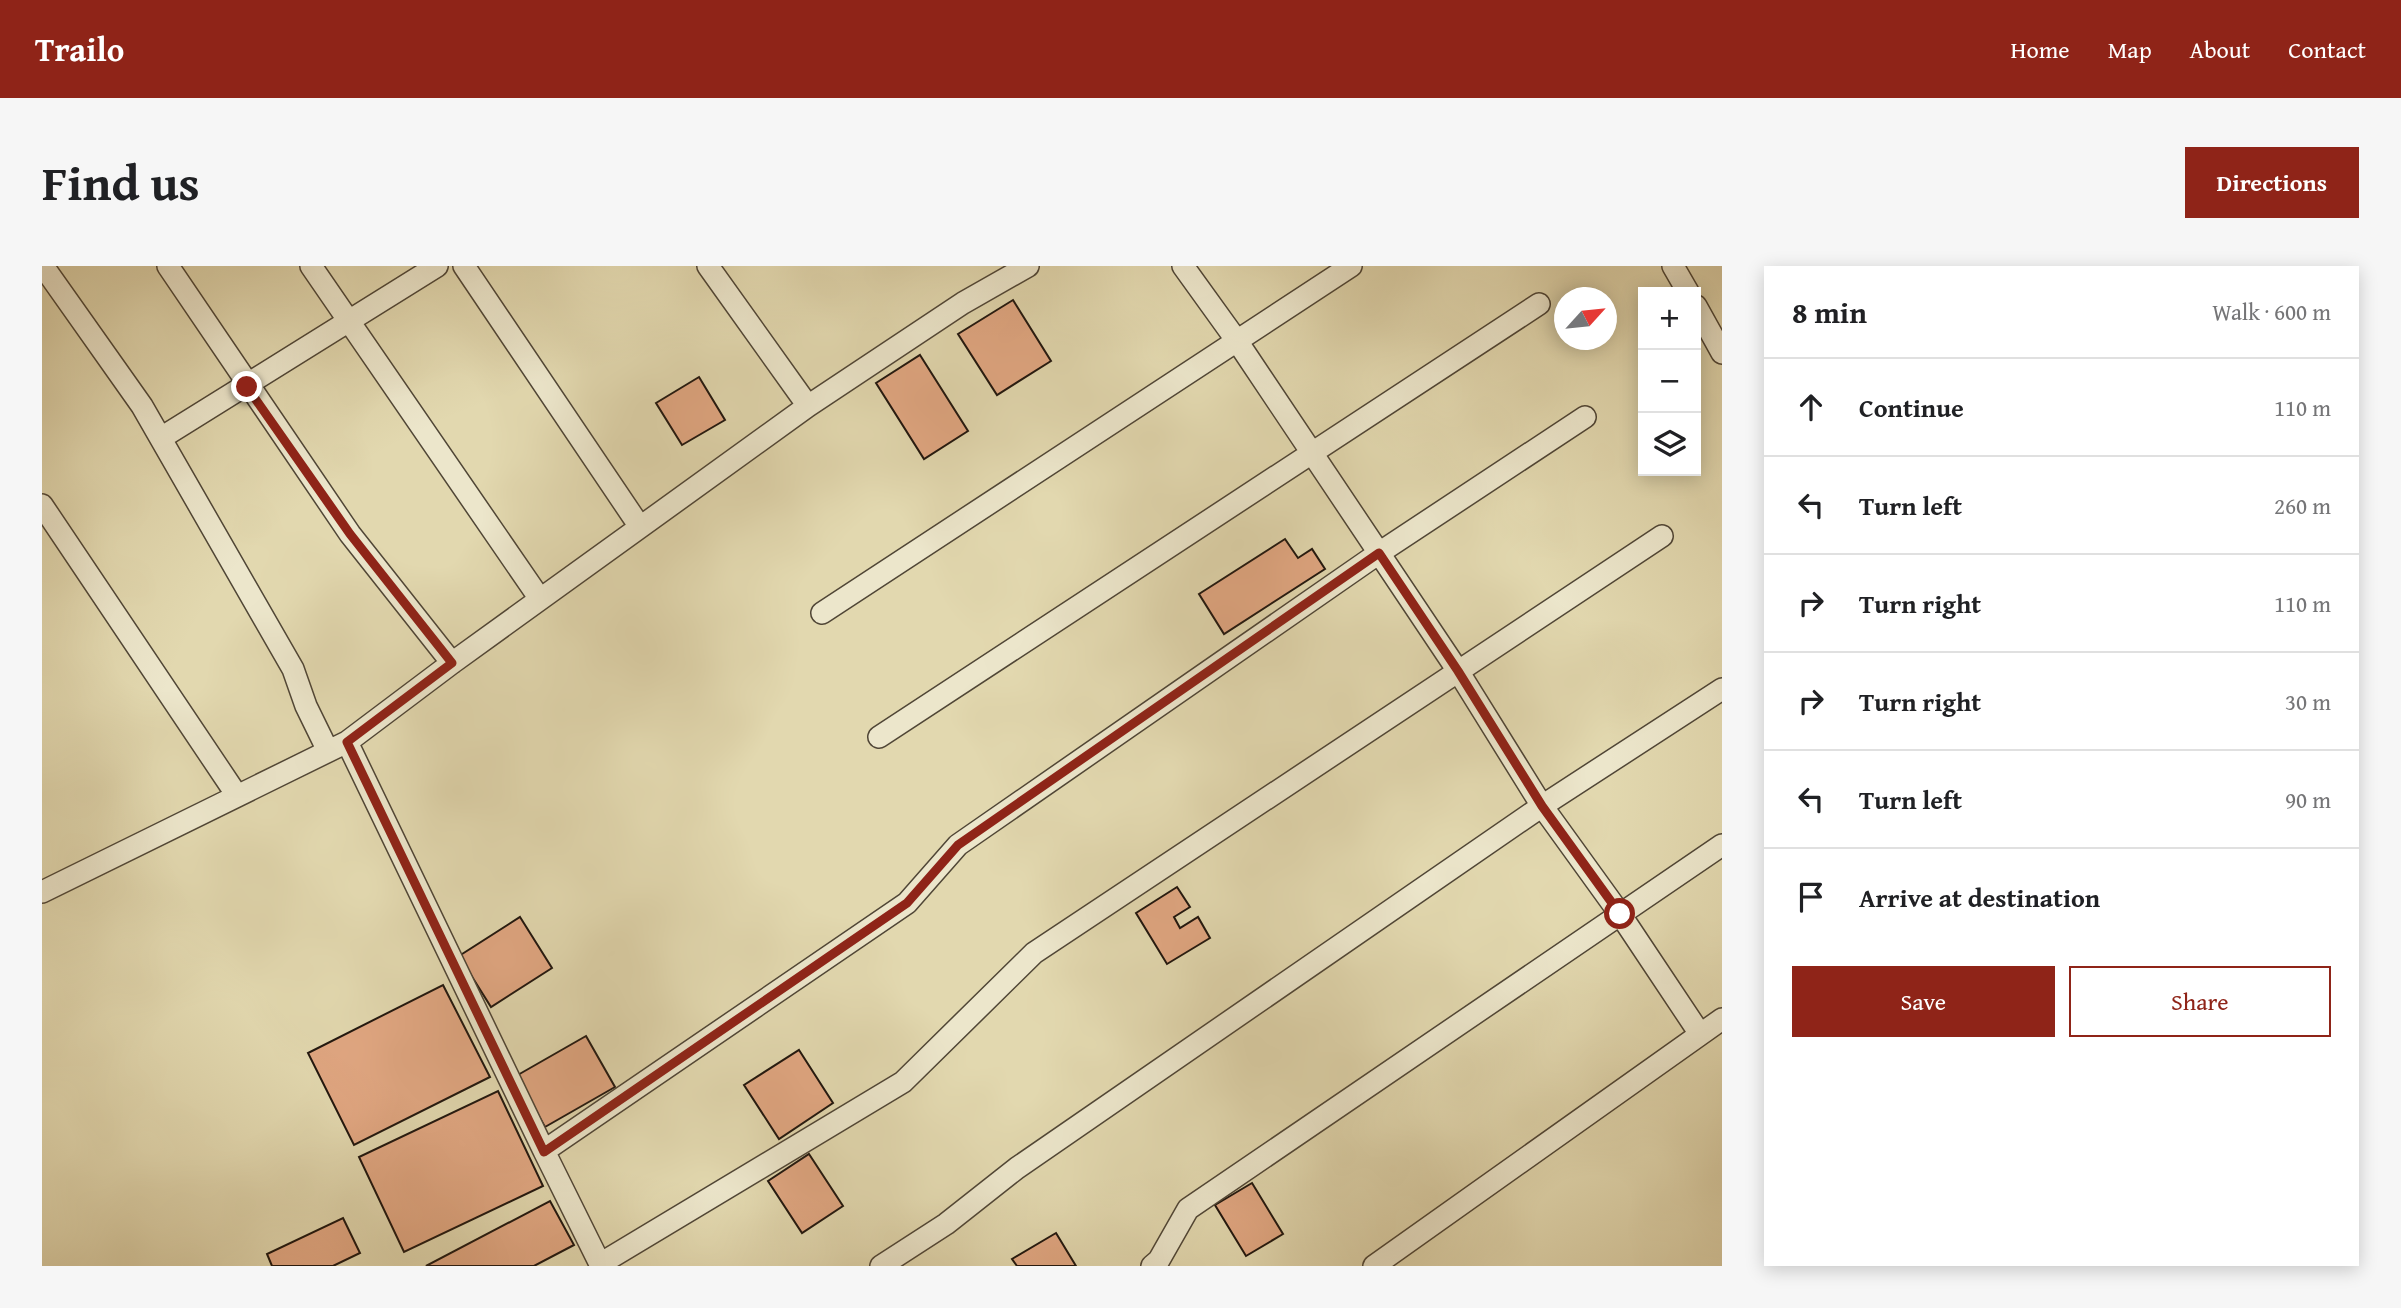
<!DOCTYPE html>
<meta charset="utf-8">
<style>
:root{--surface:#fff;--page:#f6f6f6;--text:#202124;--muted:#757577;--line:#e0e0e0;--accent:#8f2418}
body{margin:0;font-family:"Gentium Book Plus",serif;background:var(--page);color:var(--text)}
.controls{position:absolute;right:21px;top:21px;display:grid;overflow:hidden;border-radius:0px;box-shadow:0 4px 18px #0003}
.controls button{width:63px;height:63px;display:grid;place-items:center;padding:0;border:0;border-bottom:2px solid var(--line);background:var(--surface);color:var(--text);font:35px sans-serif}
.compass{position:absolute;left:1512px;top:21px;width:63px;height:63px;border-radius:50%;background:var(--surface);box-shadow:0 4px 18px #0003;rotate:63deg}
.stop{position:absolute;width:21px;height:21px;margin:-16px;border:5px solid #8f2418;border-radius:50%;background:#fff}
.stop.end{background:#8f2418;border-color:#fff;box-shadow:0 2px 7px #0008}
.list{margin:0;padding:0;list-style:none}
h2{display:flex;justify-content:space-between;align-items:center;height:91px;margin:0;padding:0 28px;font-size:30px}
h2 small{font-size:23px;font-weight:400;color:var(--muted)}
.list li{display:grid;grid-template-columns:46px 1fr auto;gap:21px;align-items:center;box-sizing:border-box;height:98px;padding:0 28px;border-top:2px solid var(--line)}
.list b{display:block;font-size:26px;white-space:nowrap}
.list em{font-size:23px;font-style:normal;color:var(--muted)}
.actions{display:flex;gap:14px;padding:21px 28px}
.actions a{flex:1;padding:16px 0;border:2px solid var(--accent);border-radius:0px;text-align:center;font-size:24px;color:var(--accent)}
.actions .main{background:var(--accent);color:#fff}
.icon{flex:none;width:38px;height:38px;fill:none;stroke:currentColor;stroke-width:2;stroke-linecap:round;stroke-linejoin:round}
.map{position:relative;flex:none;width:1680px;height:1000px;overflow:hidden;border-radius:0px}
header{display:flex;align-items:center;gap:42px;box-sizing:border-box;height:98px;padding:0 35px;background:var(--accent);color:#fff}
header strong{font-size:33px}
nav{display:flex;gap:38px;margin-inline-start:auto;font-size:24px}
.intro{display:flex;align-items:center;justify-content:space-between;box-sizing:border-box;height:168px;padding:0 42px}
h1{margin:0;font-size:49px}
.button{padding:18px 32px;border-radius:0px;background:var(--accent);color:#fff;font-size:24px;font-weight:700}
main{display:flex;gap:42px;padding:0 42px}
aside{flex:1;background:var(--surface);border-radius:0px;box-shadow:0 4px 18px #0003}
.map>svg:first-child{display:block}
</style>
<header>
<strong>Trailo</strong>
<nav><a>Home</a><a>Map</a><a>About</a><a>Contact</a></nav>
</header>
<div class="intro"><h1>Find us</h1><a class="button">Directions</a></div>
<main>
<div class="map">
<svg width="1680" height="1000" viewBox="0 0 1680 1000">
<rect width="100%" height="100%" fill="#e2d8af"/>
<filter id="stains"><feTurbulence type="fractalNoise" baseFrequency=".00286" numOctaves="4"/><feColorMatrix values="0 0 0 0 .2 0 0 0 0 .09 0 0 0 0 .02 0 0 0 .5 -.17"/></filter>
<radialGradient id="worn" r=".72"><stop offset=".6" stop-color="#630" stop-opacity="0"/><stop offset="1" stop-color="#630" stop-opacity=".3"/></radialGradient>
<!-- building -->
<path fill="#e1a782" stroke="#20160e" stroke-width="2" d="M971 34 1009 95 955 129 916 68Z
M878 89 926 165 882 193 834 117Z
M657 111 683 154 640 179 614 137Z
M1243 273 1256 292 1270 283 1283 303 1182 368 1157 328Z
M1135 621 1148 641 1132 651 1138 662 1156 651 1168 672 1125 698 1094 647Z
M478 651 510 702 449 741 417 690Z
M401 719 448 811 312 879 266 787Z
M544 770 573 821 503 861 474 810Z
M757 784 791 837 737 873 702 819Z
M456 825 501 920 362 986 317 891Z
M767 888 801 940 760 967 726 915Z
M1210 917 1241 968 1204 990 1173 939Z
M508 935 532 979 492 1000H384Z
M301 952 318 987 291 1000H230L225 988Z
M1014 967 1034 1000H975L970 993Z"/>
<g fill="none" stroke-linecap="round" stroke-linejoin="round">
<defs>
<path id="minor" d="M1 0 100 140 251 403 264 440 286 485
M126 0 308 268 410 397
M269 0 498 333
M422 0 598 261
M666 0 766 140
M1141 0 1195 75 1416 405 1500 540 1578 648 1658 768
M1631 0 1646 26
M1654 40 1680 87
M119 172 395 0
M0 239 194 528
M780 347 1309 0
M837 471 1497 38
M305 476 502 885 865 637 916 579 1337 287 1543 151
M0 626 305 476 410 397 766 140 921 37 986 0
M502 885 559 1000
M558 998 861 816 992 687 1620 270
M839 1000 904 958 975 902 1500 540 1680 423
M1110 1000 1117 994 1146 943 1680 579
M1332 1000 1680 753"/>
</defs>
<!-- minor casing -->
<use href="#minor" stroke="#504636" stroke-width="24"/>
<!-- minor -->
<use href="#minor" stroke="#ece6cb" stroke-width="21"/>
</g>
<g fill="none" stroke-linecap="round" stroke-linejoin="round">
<!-- route -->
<path stroke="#8f2418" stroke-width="9" d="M205 121 308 268 410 397 305 476 502 886 865 637 916 579 1337 287 1416 405 1500 540 1578 648"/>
</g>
<rect width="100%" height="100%" filter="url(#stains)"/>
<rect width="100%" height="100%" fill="url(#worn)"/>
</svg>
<div class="controls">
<button>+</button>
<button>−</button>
<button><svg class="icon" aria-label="layers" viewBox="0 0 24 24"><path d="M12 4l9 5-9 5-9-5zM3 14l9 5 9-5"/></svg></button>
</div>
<svg class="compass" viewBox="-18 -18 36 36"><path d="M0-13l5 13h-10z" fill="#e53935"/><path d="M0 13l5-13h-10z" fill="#757577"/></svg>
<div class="stop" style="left:1578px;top:648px"></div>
<div class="stop end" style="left:205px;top:121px"></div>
</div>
<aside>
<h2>8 min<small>Walk · 600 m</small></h2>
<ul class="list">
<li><svg class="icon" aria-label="ahead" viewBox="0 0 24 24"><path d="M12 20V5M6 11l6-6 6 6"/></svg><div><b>Continue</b></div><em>110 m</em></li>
<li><svg class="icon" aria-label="left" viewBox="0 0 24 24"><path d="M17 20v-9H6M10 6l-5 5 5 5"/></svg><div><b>Turn left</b></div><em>260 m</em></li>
<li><svg class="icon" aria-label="right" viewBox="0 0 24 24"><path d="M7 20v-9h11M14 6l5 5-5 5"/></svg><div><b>Turn right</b></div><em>110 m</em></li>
<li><svg class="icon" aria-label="right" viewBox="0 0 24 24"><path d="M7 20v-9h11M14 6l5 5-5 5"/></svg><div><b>Turn right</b></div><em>30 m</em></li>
<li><svg class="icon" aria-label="left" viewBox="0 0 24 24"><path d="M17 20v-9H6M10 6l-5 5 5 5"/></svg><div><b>Turn left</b></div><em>90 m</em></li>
<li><svg class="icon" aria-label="arrive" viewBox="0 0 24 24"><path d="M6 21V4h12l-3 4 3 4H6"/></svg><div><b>Arrive at destination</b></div></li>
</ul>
<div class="actions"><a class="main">Save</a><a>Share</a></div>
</aside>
</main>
